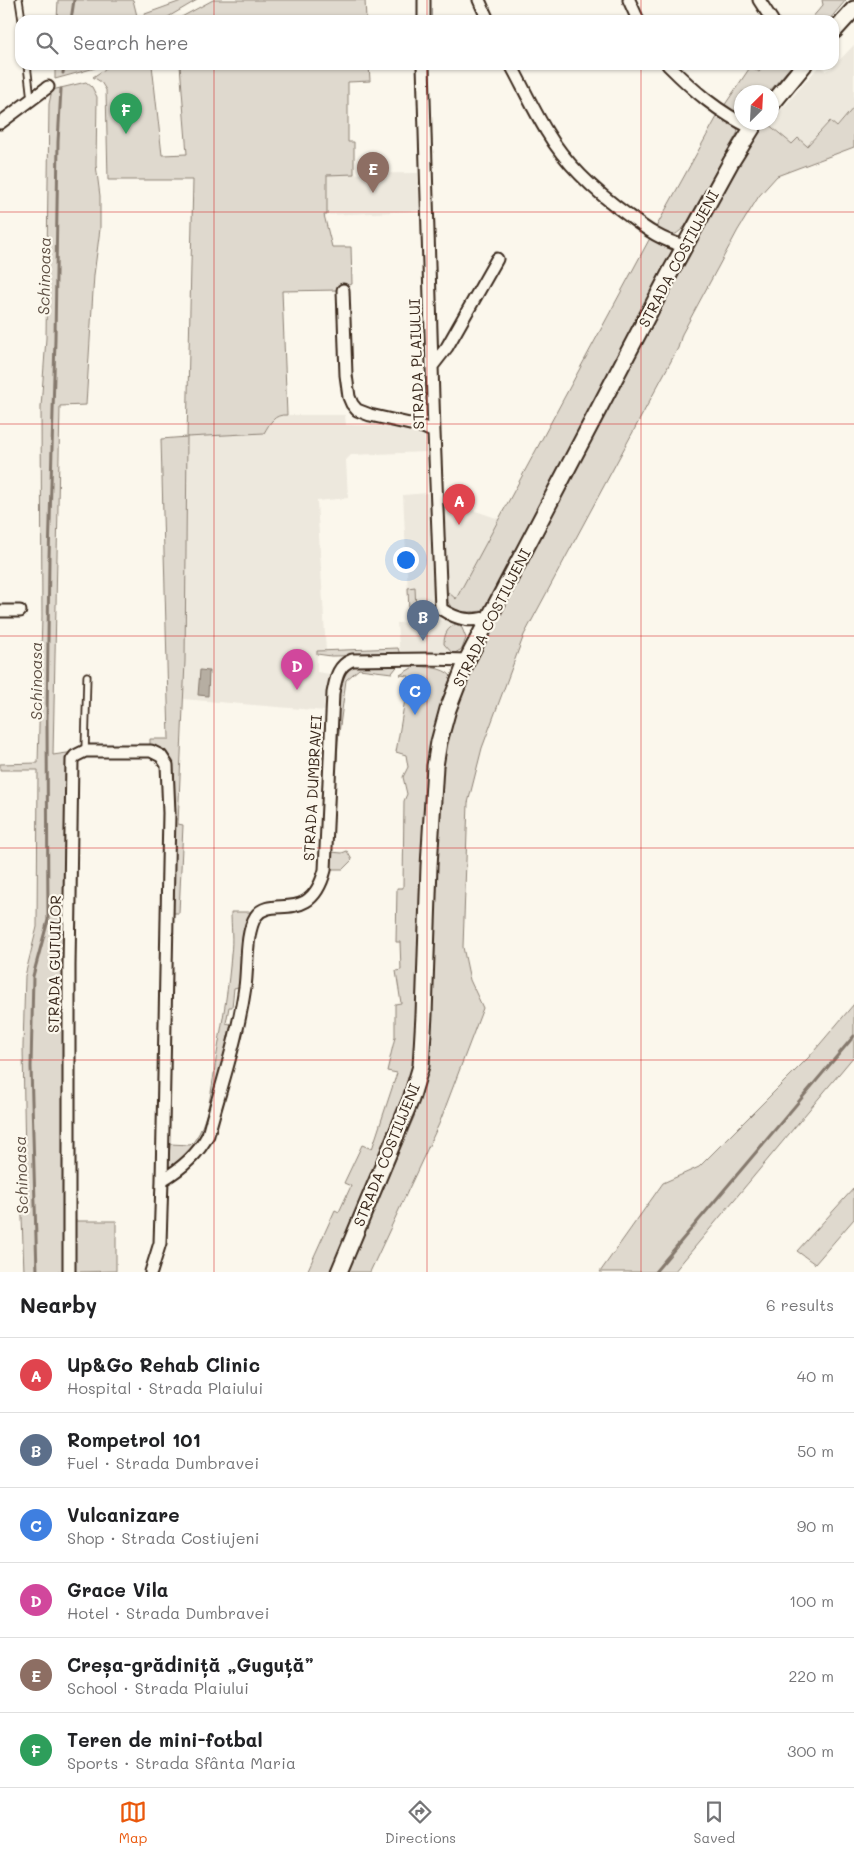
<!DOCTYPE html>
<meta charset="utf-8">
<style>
:root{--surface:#fff;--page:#f2f2f2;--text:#202124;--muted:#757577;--line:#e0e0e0;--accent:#ea580c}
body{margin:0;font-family:Mali,sans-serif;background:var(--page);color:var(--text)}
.compass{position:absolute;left:734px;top:85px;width:45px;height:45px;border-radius:50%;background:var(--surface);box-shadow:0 1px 4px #0004;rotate:24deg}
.you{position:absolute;left:405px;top:559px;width:18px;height:18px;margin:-12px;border:4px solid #fff;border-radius:50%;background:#1a73e8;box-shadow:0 0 0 8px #1a73e833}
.badge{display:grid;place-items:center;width:32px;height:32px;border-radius:50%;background:var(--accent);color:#fff;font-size:16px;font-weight:700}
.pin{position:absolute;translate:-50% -41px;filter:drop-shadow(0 1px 2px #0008)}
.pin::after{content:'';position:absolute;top:26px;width:18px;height:15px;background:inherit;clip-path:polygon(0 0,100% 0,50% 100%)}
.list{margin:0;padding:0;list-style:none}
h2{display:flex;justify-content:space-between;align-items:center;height:65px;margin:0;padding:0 20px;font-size:21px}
h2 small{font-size:16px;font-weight:400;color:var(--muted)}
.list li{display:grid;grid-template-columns:32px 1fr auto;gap:15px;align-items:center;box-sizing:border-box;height:75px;padding:0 20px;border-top:1px solid var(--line)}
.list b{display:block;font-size:19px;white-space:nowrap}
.list p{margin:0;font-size:16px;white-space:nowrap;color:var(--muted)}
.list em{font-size:16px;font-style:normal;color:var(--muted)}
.icon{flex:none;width:28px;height:28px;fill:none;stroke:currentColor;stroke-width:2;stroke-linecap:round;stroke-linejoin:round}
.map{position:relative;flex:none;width:854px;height:1272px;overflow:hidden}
.search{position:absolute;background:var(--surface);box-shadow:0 1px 4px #0004;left:15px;right:15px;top:15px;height:55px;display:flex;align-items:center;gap:12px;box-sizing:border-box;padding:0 18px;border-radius:15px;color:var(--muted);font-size:19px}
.sheet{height:515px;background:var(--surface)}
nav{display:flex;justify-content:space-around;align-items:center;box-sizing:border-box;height:70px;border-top:1px solid var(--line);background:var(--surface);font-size:14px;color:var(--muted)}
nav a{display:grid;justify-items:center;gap:2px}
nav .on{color:var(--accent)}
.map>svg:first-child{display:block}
</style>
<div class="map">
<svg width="854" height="1272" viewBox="0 0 854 1272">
<rect width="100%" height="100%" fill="#fbf7ec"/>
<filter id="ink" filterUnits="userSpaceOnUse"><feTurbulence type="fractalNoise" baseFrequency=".02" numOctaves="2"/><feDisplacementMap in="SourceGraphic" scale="10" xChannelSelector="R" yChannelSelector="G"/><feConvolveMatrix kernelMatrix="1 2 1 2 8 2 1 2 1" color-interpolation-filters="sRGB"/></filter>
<g filter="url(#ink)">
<!-- built -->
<path fill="#ede8dd" d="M854 45V107L836 127 829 121 807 146 793 145 769 124 820 65H822L825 71 832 68Z
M418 173 419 211 327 215V174Z
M281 415H345L346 425 400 426 418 431 425 436 426 452 351 455 346 460 348 498 317 501 326 652H317V672L330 674 326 711 183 699 187 437 263 433 274 418Z
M428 493 434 606 409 613 403 495Z
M444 500 499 519 456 600 448 592Z
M450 619 456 624 450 627 451 652 453 654 400 655 397 623Z"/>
<!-- green -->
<path fill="#dfd9ce" stroke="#8d8276" d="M58 0H133L138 20H57Z
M184 0H197L163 20H146L145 14Z
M213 0H365L366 20H176Z
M822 0H846L829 20H810L823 5Z
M55 65H98L95 68 55 79Z
M111 65H152L162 155 187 154 180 65H369L370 81 348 82V142H354V174L327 175V215H324L332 247H351L352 284 338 290 282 291 287 415C274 414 270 423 264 433L187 437 185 661 178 824 183 825 179 913H171L163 752 150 745V739H169L161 439 187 437 193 180H108L106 90 101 82 93 77Z
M766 65H792L769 92H742L741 117 722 109 751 66 759 72Z
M86 82 92 87 97 97 96 165 100 196V229L94 275 86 405 60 406 53 755 74 752 63 1092 64 1272H24L20 1163 25 1162 23 1047 25 976 37 927 38 770H0V764L38 763 42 617 41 407 46 338 49 104 52 90Z
M854 107V147L777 176 759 196 738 230 682 334 678 348 524 635 482 748 468 803 463 947 470 980 483 1008 439 1124 370 1272H347L414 1117C428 1076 430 1039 432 995 436 921 433 846 442 772 450 711 478 658 504 603L740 160 765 123H767L792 144 798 138 807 146 830 121 837 127Z
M718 115 737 127 738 132 685 226C673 239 670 236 655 229Z
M650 238 673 251 483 611C474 612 454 614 449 604 447 601 448 596 448 592L456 599Z
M415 587 416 611 409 613 408 588Z
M456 624 462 628 466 638 462 649 453 654 444 644C444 635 447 628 456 624Z
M398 648 400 655 331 656 317 654V651Z
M400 663 392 673 359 669 346 680 338 741 337 763H333L339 679 348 667 358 664Z
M415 666C426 667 443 667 451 676L441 706 412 1071C392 1140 359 1206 330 1272H307L335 1210 339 1212 351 1186 344 1183 362 1145 372 1149 397 1073 387 1071 395 1037V1004L401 1003 396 971 401 970 400 942H396L397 888H403L404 801 407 794 403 777 408 767 406 755 396 752 409 676 400 675Z
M347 851 352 860 343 869H330L331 852 342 853Z
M231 912H253L242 986 234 988 232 1007H229L226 1023 234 1025 215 1096 199 1143 177 1167 168 1170 170 1144 190 1145C210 1129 213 1073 218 1048 223 1017 229 986 231 954 233 940 231 926 231 912Z
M854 1004V1056L674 1272H600L663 1183 699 1167 809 1057Z
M854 1188V1219L815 1264 797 1251Z
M75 1221H116V1271L75 1272Z"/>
<!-- water -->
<path fill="#b6aea2" stroke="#85796d" d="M200 670 209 671 208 696 198 695Z"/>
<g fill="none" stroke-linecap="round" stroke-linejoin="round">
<!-- stream -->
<path stroke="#85796d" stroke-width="3" d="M71 20 74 0
M63 73 64 65
M37 1272 31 1067 33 976 48 920 47 720 49 558 55 339 58 142 61 89
M655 1272 854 1036"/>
<defs>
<path id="service" d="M19 0 22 20
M27 65 31 99
M85 751 87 676"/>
<path id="minor" d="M479 0 488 20
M629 0 638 20
M759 0 772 20
M424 20V0
M423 65 434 432 441 609C458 620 472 623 491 616
M511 65C523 87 534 111 547 132 567 166 597 193 629 216 647 230 663 241 685 246
M668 65C693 90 719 113 752 128
M0 123 48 87
M343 290 346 375 349 397 352 404 357 410 370 415 423 427 434 432
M433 365 447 347 497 259
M0 611H20
M162 1180C181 1169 198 1154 208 1135 221 1086 238 1037 245 987 248 967 245 933 256 916 271 894 310 927 325 870L333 693C336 679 337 666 352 660L430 659 467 660
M69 1272V966L72 760 75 756 85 751H151L161 756 167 765 169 813 162 1180 160 1243 151 1272"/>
<path id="tertiary" d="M834 31 854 9
M772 104 804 65
M339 1272 411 1099 421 1066 424 1015 429 866 435 766 439 742 448 709 467 660 672 269 731 162 756 122"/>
</defs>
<!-- service casing -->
<use href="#service" stroke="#3b2a1e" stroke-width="9"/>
<!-- minor casing -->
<use href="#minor" stroke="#3b2a1e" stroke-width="15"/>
<!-- tertiary casing -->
<use href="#tertiary" stroke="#3b2a1e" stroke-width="19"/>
<!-- service -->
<use href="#service" stroke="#fbf7ec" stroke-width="5.5"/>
<!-- minor -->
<use href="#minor" stroke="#fbf7ec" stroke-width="11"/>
<!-- tertiary -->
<use href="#tertiary" stroke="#fbf7ec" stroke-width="15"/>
</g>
</g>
<!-- grid -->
<path fill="none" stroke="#d62828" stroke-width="1" stroke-opacity="0.55" d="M214 0V20M427 0V20M641 0V20M214 65V1272M427 65V1272M641 65V1272M0 212H854M0 424H854M0 636H854M0 848H854M0 1060H854"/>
<g text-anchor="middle" stroke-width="4.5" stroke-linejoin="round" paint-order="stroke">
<!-- street labels -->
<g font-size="15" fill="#3b2a1e" stroke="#fbf7ec">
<text transform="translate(679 259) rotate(-62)" y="5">STRADA COSTIUJENI</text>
<text transform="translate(417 364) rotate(-92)" y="5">STRADA PLAIULUI</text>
<text transform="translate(492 618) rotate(-63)" y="5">STRADA COSTIUJENI</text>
<text transform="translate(313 788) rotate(-87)" y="5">STRADA DUMBRAVEI</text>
<text transform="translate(55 964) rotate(-89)" y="5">STRADA GUTUILOR</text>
<text transform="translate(387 1155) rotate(-68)" y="5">STRADA COSTIUJENI</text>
</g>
<!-- water labels -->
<g font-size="16" font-style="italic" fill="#605246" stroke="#fbf7ec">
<text transform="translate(44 276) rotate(-89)" y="6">Schinoasa</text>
<text transform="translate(36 681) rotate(-90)" y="6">Schinoasa</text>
<text transform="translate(21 1175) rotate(-92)" y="6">Schinoasa</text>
</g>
</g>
</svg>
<svg class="compass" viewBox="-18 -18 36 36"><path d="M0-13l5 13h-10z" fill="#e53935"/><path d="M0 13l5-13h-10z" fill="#757577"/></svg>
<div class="you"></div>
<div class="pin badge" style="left:459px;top:525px;background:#e0444e">A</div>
<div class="pin badge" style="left:423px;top:641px;background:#5c6f8a">B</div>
<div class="pin badge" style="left:415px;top:715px;background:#3f7fe0">C</div>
<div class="pin badge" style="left:297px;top:690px;background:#d1479c">D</div>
<div class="pin badge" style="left:373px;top:193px;background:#8d6e63">E</div>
<div class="pin badge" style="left:126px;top:134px;background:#2e9e5b">F</div>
<div class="search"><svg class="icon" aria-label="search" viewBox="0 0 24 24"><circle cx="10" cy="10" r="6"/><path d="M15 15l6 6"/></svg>Search here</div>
</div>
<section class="sheet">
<h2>Nearby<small>6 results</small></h2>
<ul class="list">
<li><span class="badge" style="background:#e0444e">A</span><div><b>Up&amp;Go Rehab Clinic</b><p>Hospital · Strada Plaiului</p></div><em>40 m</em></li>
<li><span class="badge" style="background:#5c6f8a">B</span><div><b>Rompetrol 101</b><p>Fuel · Strada Dumbravei</p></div><em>50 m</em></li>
<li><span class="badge" style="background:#3f7fe0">C</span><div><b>Vulcanizare</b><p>Shop · Strada Costiujeni</p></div><em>90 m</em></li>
<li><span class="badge" style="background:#d1479c">D</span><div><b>Grace Vila</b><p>Hotel · Strada Dumbravei</p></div><em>100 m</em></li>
<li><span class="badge" style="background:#8d6e63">E</span><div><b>Creșa-grădiniță „Guguță”</b><p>School · Strada Plaiului</p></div><em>220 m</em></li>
<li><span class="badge" style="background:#2e9e5b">F</span><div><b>Teren de mini-fotbal</b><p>Sports · Strada Sfânta Maria</p></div><em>300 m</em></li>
</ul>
</section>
<nav>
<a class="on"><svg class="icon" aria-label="map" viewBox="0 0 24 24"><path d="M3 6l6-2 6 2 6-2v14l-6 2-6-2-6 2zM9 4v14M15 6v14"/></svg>Map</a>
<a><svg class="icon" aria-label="directions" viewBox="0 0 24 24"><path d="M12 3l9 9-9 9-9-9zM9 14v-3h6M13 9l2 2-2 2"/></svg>Directions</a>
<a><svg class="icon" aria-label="saved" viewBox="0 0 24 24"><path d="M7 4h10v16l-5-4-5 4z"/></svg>Saved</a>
</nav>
